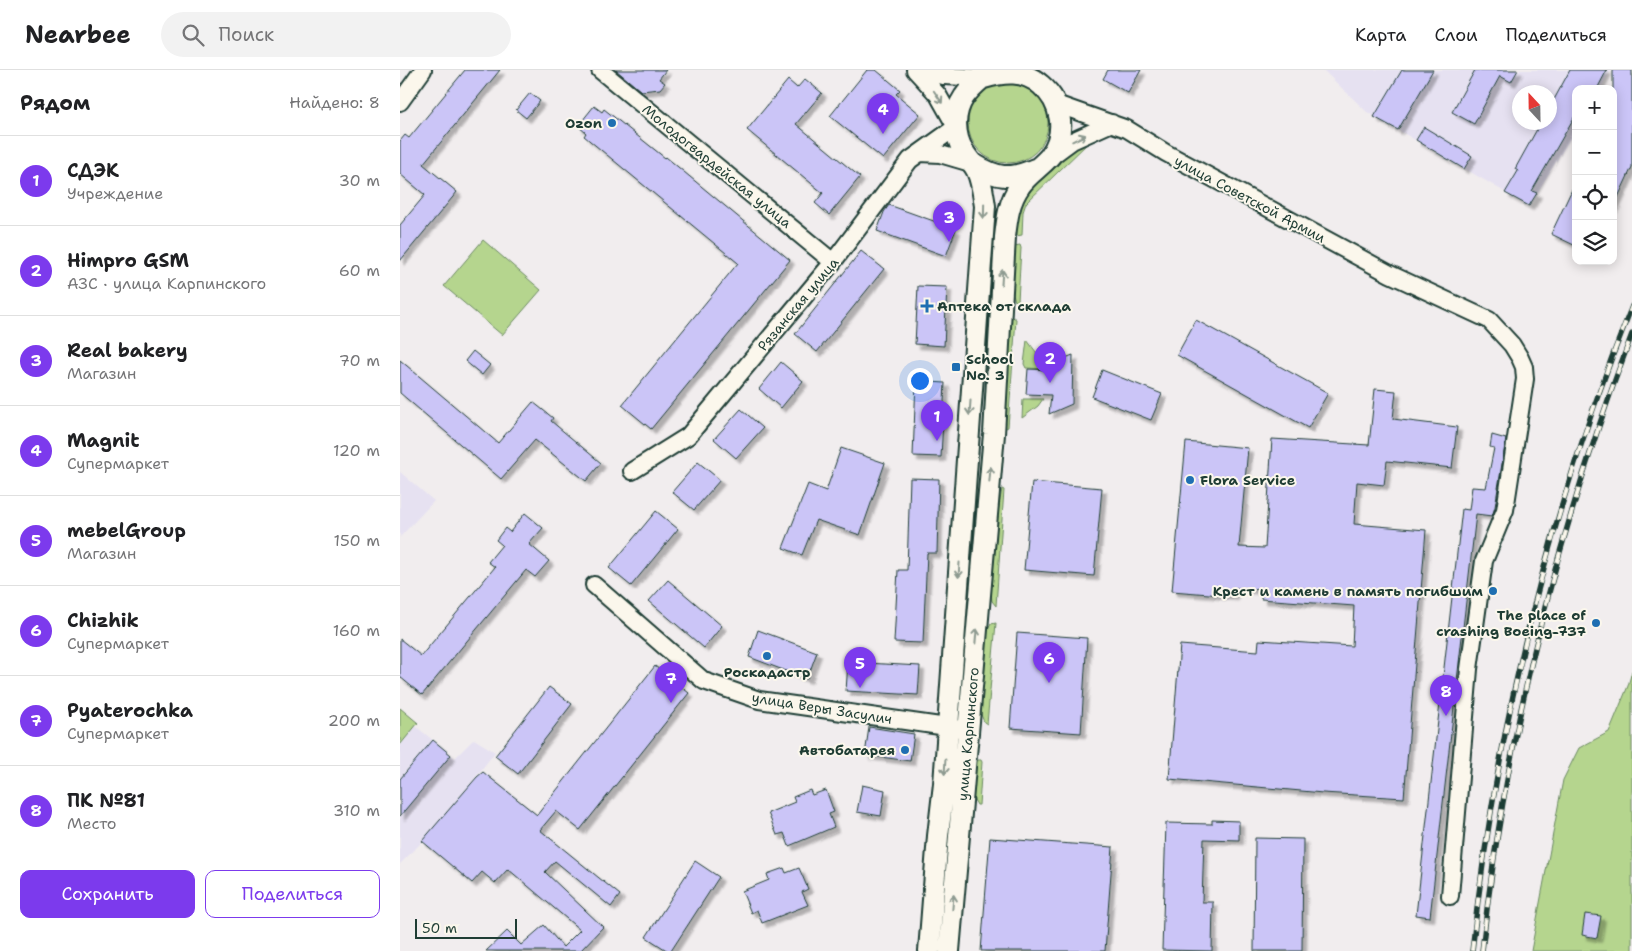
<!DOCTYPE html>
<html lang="ru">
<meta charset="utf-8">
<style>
:root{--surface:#fff;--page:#f2f2f2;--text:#202124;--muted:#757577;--line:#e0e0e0;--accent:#7c3aed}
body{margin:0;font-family:"Shantell Sans",sans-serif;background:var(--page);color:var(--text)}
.controls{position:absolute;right:15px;top:15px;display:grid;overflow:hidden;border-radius:10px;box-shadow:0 2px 12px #0003}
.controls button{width:45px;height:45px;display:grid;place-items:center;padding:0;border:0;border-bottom:1px solid var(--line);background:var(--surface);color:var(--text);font:25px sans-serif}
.compass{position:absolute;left:1112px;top:15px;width:45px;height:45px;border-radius:50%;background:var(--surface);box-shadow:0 2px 12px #0003;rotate:338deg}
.scale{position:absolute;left:15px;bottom:12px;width:102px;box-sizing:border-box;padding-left:5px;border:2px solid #1f3d34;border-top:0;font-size:14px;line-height:18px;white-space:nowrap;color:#1f3d34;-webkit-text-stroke:4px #fbf7ec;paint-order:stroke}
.you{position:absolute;left:519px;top:310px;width:18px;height:18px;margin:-12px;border:4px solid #fff;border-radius:50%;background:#1a73e8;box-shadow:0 0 0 8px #1a73e833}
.badge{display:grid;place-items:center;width:32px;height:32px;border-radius:50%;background:var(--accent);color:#fff;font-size:16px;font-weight:700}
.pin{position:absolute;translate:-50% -41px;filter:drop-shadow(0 1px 2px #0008)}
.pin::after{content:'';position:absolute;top:26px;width:18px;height:15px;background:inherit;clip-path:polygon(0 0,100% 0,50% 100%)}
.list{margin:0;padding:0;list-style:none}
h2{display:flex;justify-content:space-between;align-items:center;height:65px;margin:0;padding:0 20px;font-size:21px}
h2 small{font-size:16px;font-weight:400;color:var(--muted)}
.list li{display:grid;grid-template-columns:32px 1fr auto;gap:15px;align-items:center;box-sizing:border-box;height:90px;padding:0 20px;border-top:1px solid var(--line)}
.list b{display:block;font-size:19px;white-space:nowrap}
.list p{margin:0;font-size:16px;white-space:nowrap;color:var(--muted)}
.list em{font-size:16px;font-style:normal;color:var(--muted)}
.actions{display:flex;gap:10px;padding:15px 20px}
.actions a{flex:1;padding:11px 0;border:1px solid var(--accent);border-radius:10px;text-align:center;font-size:18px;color:var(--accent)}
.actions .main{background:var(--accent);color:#fff}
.icon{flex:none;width:28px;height:28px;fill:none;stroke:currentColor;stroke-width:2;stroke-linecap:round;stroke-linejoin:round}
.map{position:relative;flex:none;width:1232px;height:881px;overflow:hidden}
header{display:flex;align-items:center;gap:30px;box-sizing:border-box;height:70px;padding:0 25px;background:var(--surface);border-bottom:1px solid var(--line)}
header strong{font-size:24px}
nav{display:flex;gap:28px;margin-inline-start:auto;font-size:18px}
.search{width:350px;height:45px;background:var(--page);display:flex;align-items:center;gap:12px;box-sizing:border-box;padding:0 18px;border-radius:28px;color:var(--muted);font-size:19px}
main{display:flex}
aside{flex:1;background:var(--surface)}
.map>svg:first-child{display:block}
</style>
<header>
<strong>Nearbee</strong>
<div class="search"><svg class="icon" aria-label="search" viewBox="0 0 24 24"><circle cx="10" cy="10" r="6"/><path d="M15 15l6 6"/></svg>Поиск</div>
<nav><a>Карта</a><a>Слои</a><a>Поделиться</a></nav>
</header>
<main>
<aside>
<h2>Рядом<small>Найдено: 8</small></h2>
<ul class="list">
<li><span class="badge">1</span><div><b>СДЭК</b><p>Учреждение</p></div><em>30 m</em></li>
<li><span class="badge">2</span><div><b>Himpro GSM</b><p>АЗС · улица Карпинского</p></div><em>60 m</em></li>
<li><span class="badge">3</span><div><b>Real bakery</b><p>Магазин</p></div><em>70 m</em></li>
<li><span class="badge">4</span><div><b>Magnit</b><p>Супермаркет</p></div><em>120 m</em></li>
<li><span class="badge">5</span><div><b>mebelGroup</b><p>Магазин</p></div><em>150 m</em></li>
<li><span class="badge">6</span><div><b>Chizhik</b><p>Супермаркет</p></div><em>160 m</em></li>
<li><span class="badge">7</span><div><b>Pyaterochka</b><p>Супермаркет</p></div><em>200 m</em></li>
<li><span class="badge">8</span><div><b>ПК №81</b><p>Место</p></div><em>310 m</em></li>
</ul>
<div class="actions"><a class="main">Сохранить</a><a>Поделиться</a></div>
</aside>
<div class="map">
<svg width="1232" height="881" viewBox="0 0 1232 881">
<defs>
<filter id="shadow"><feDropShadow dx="4.5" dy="4.5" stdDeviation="1" flood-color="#0004"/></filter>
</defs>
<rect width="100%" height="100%" fill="#f1edee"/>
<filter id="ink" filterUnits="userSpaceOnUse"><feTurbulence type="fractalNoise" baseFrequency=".02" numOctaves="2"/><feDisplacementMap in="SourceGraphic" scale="10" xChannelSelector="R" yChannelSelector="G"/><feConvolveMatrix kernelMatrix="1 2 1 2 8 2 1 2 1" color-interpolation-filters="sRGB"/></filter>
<g filter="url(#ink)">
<!-- built -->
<path fill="#e6e1f1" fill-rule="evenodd" d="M923 0H1211L1200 19H1176V59L1129 136 967 42ZM1120 22H1150V52H1120Z
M0 402 34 431 0 467Z
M14 655 55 688 74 669 95 682 38 756 0 794V672Z"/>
<!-- green -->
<path fill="#b5d58e" stroke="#6a8961" d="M568 53a40 40 0 1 1 80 0a40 40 0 1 1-80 0Z
M691 70 626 133 623 142 622 165 616 166C616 145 619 126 636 112 643 107 652 102 658 95 673 79 666 77 691 70Z
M83 170 141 220 102 265 44 216Z
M620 175 621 178 618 231H615C609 213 613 194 614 176Z
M613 247 616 249 608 357 604 359 610 250Z
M627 270 649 299 626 298 624 294Z
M623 329H643L638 336 622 348Z
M602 419 604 420 596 536 592 531 591 524 598 442Z
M596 553 587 654 584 652 580 642 586 563 591 554Z
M1232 601V881H1131L1163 710 1179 678 1209 662 1228 616Z
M0 638 18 653 0 675Z
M578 690H581L582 692 579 735H577L573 728 575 694Z"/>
<!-- building -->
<path fill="#cbc5f7" stroke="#1f3d34" filter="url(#shadow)" d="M65 0H100L23 94 57 122 0 191V155L25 125 0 104V71L5 65 9 68Z
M216 0H266L259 9 265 13 260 19 241 21Z
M467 0H476L500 20 496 24 520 44 483 89 430 46Z
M708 0H741L728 23 703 9Z
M1002 0H1033L998 60 974 47Z
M1075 0H1118L1111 12 1100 6 1074 54 1052 42Z
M1170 0H1207L1197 19H1176V44L1132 121 1137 123 1129 136 1105 123 1118 101 1115 99 1141 52H1150V37Z
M1213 0H1232V97L1213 138Z
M405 9 422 23 396 54 460 107 429 145 415 133 423 123 347 60 388 10 397 18Z
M130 23 140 31 126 48 116 40Z
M194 36 202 42 204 39 265 88 266 87 390 190 251 359 222 335 338 193 184 66 186 63 178 56Z
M1024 57 1072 86 1064 99 1016 70Z
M1176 111V176L1151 164Z
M489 135 556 159 546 186 477 161 484 142Z
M461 181 484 199 417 282 395 264Z
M518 216 547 217 544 276 515 274Z
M796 250 928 323 908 358 777 285Z
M73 281 90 295 82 305 65 291Z
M673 285 672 334 649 344 651 325 626 324 628 299 652 300V293Z
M0 290 98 373 133 332 153 348 151 351 201 393 186 411 135 370 101 409 0 323Z
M381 292 403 311 381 338 359 319Z
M702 300 762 324 751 350 692 327Z
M516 311 545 313 541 387 513 386Z
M975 319 996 321 993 349 1057 357 1052 398 987 391 984 415 957 412 954 454 1026 460 1004 728 923 723 769 709 780 575 858 581 859 570 952 576 954 536 861 529 862 520 835 518 834 526 772 521 786 372 848 378 839 477 865 478 872 369 969 375Z
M341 339 363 358 336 388 314 369Z
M1092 365 1106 369 1095 437 1092 446 1076 444 1030 847 1016 845 1062 439 1069 440 1072 417 1086 418 1094 378 1090 377Z
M441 378 485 393 460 465 416 450 402 485 383 478 408 414 426 421Z
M298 392 320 410 294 440 272 422Z
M510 408 539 409 537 483H527L523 573 494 572 498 500H507Z
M632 412 702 418 694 506 624 500Z
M256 441 278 459 231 516 209 498Z
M125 443 143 458 129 474 149 491 135 507 126 500 22 625 0 607V569L21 586 95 497 88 492 102 475 96 470 105 458 110 462Z
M268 510 322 556 304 578 249 531Z
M358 560 417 582 407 609 349 587Z
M617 563 687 568 681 663 610 658Z
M448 592 520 596 518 625 446 621Z
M255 596 289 623 180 760 156 741 140 760 220 825 211 837 155 791 145 802 203 857 180 881H86L107 861 121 875 144 855 163 877 180 860 108 799 95 813 82 802 72 813 22 771 77 707 83 702 137 745Z
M149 617 172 634 118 704 95 686Z
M469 657 514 664 510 691 465 685Z
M33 670 51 685 0 746V709Z
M462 715 485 720 481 746 457 742Z
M410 720 412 725 426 720 434 742 429 744 434 757 389 776 384 763 377 765 368 743 395 732 393 727Z
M812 750 839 751V770L804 769 802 832H813L812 881 762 880 766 753 812 754Z
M590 768 713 777 705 881H581Z
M855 768 903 769 902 881H854Z
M295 791 319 807 271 881H268L246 867Z
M384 798 386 803 399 798 408 819 402 822 408 835 362 853 357 840 351 843 342 821 369 810 367 804Z
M1185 844 1201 846 1197 868 1182 865Z"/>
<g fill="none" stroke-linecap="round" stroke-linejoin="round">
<defs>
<path id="minor" d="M200 0 433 192
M516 1 544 6 584 8
M0 32 23 0
M656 34 727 59 766 83 990 204 1089 250 1112 275 1120 288 1124 297 1125 309 1105 440 1084 491 1069 599 1050 826
M520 83 540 84 574 94
M649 88 672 71 712 53
M232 401 288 366 433 192 510 90 556 57 538 25 515 0
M194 515 304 611 359 630 568 660"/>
<path id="major" d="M574 94C596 108 610 110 635 99
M529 881 538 766 544 714 585 136C583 124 582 112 577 101 574 94 568 89 564 82 554 66 553 43 564 27 571 16 582 9 591 0
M549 881 594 364 605 167C607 149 609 131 620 116 628 104 641 97 650 86 667 63 662 33 641 15 624 0 604 2 584 8"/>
</defs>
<!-- minor casing -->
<use href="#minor" stroke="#1f3d34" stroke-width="20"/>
<!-- major casing -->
<use href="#major" stroke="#1f3d34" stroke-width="24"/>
<!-- minor -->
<use href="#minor" stroke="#fbf7ec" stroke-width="16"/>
<!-- major -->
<use href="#major" stroke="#fbf7ec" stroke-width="20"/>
<defs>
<path id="rail" d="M1072 881C1096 661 1149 441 1232 236
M1082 881C1105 670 1157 462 1232 264"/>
</defs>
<!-- rail casing -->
<use href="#rail" stroke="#1f3d34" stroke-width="5.5"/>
<!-- rail -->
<use href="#rail" stroke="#fbf7ec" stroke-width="4" stroke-dasharray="11" stroke-linecap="butt"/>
</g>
<!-- one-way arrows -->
<defs><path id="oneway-shaft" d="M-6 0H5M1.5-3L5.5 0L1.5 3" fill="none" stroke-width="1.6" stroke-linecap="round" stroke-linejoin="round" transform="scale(1.25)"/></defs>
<g stroke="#8d9a90">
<use href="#oneway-shaft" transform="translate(538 27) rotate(56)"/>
<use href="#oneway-shaft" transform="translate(679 68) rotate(-26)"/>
<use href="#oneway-shaft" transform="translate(584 141) rotate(91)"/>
<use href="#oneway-shaft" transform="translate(602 207) rotate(-86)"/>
<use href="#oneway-shaft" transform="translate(570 338) rotate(94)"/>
<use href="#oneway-shaft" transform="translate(590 404) rotate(-85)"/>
<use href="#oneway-shaft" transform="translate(559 500) rotate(94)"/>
<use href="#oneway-shaft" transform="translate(576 566) rotate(-85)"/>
<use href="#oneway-shaft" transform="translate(545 697) rotate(93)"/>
<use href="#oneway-shaft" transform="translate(553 832) rotate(-85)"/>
</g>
</g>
<!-- markers -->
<g fill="#1f6fb2" stroke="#fbf7ec" stroke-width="2">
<circle cx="212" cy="53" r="5"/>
<path d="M524.5 228.5h5v5h5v5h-5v5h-5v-5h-5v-5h5z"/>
<rect x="551" y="292" width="10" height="10" rx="2.5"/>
<circle cx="790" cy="410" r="5"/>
<circle cx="1093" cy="521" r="5"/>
<circle cx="1196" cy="553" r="5"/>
<circle cx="367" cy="586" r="5"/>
<circle cx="505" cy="680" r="5"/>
</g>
<g text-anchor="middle" stroke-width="4" stroke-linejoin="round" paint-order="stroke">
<!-- poi labels -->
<g font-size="14" font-weight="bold" fill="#1f3d34" stroke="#fbf7ec" text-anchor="end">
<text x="202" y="58">Ozon</text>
<text x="537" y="241" text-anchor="start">Аптека от склада</text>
<text x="566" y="294" text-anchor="start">School<tspan x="566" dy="16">No. 3</tspan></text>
<text x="800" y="415" text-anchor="start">Flora Service</text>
<text x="1083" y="526">Крест и камень в память погибшим</text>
<text x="1186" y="550">The place of<tspan x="1186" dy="16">crashing Boeing-737</tspan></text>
<text x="367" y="607" text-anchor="middle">Роскадастр</text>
<text x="495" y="685">Автобатарея</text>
</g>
<!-- street labels -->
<g font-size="14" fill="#1f3d34" stroke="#fbf7ec">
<text transform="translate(317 96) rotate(39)" y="5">Молодогвардейская улица</text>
<text transform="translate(850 129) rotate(28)" y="5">улица Советской Армии</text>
<text transform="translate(398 234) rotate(-50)" y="5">Рязанская улица</text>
<text transform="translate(422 638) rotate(9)" y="5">улица Веры Засулич</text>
<text transform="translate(568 664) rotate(-85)" y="5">улица Карпинского</text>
</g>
</g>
</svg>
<div class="controls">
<button>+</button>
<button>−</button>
<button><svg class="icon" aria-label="locate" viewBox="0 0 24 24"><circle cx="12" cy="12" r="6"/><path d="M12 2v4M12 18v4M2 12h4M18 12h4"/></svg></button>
<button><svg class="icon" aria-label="layers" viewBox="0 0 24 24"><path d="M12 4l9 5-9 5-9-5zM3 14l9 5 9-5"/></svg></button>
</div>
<svg class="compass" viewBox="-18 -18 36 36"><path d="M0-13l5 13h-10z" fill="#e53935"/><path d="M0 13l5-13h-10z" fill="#757577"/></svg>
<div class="scale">50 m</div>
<div class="you"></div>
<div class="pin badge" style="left:537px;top:371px">1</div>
<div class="pin badge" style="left:650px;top:313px">2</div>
<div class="pin badge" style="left:549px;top:172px">3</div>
<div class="pin badge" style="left:483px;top:64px">4</div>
<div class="pin badge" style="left:460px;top:618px">5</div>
<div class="pin badge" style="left:649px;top:613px">6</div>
<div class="pin badge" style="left:271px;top:633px">7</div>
<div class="pin badge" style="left:1046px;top:646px">8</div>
</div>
</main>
